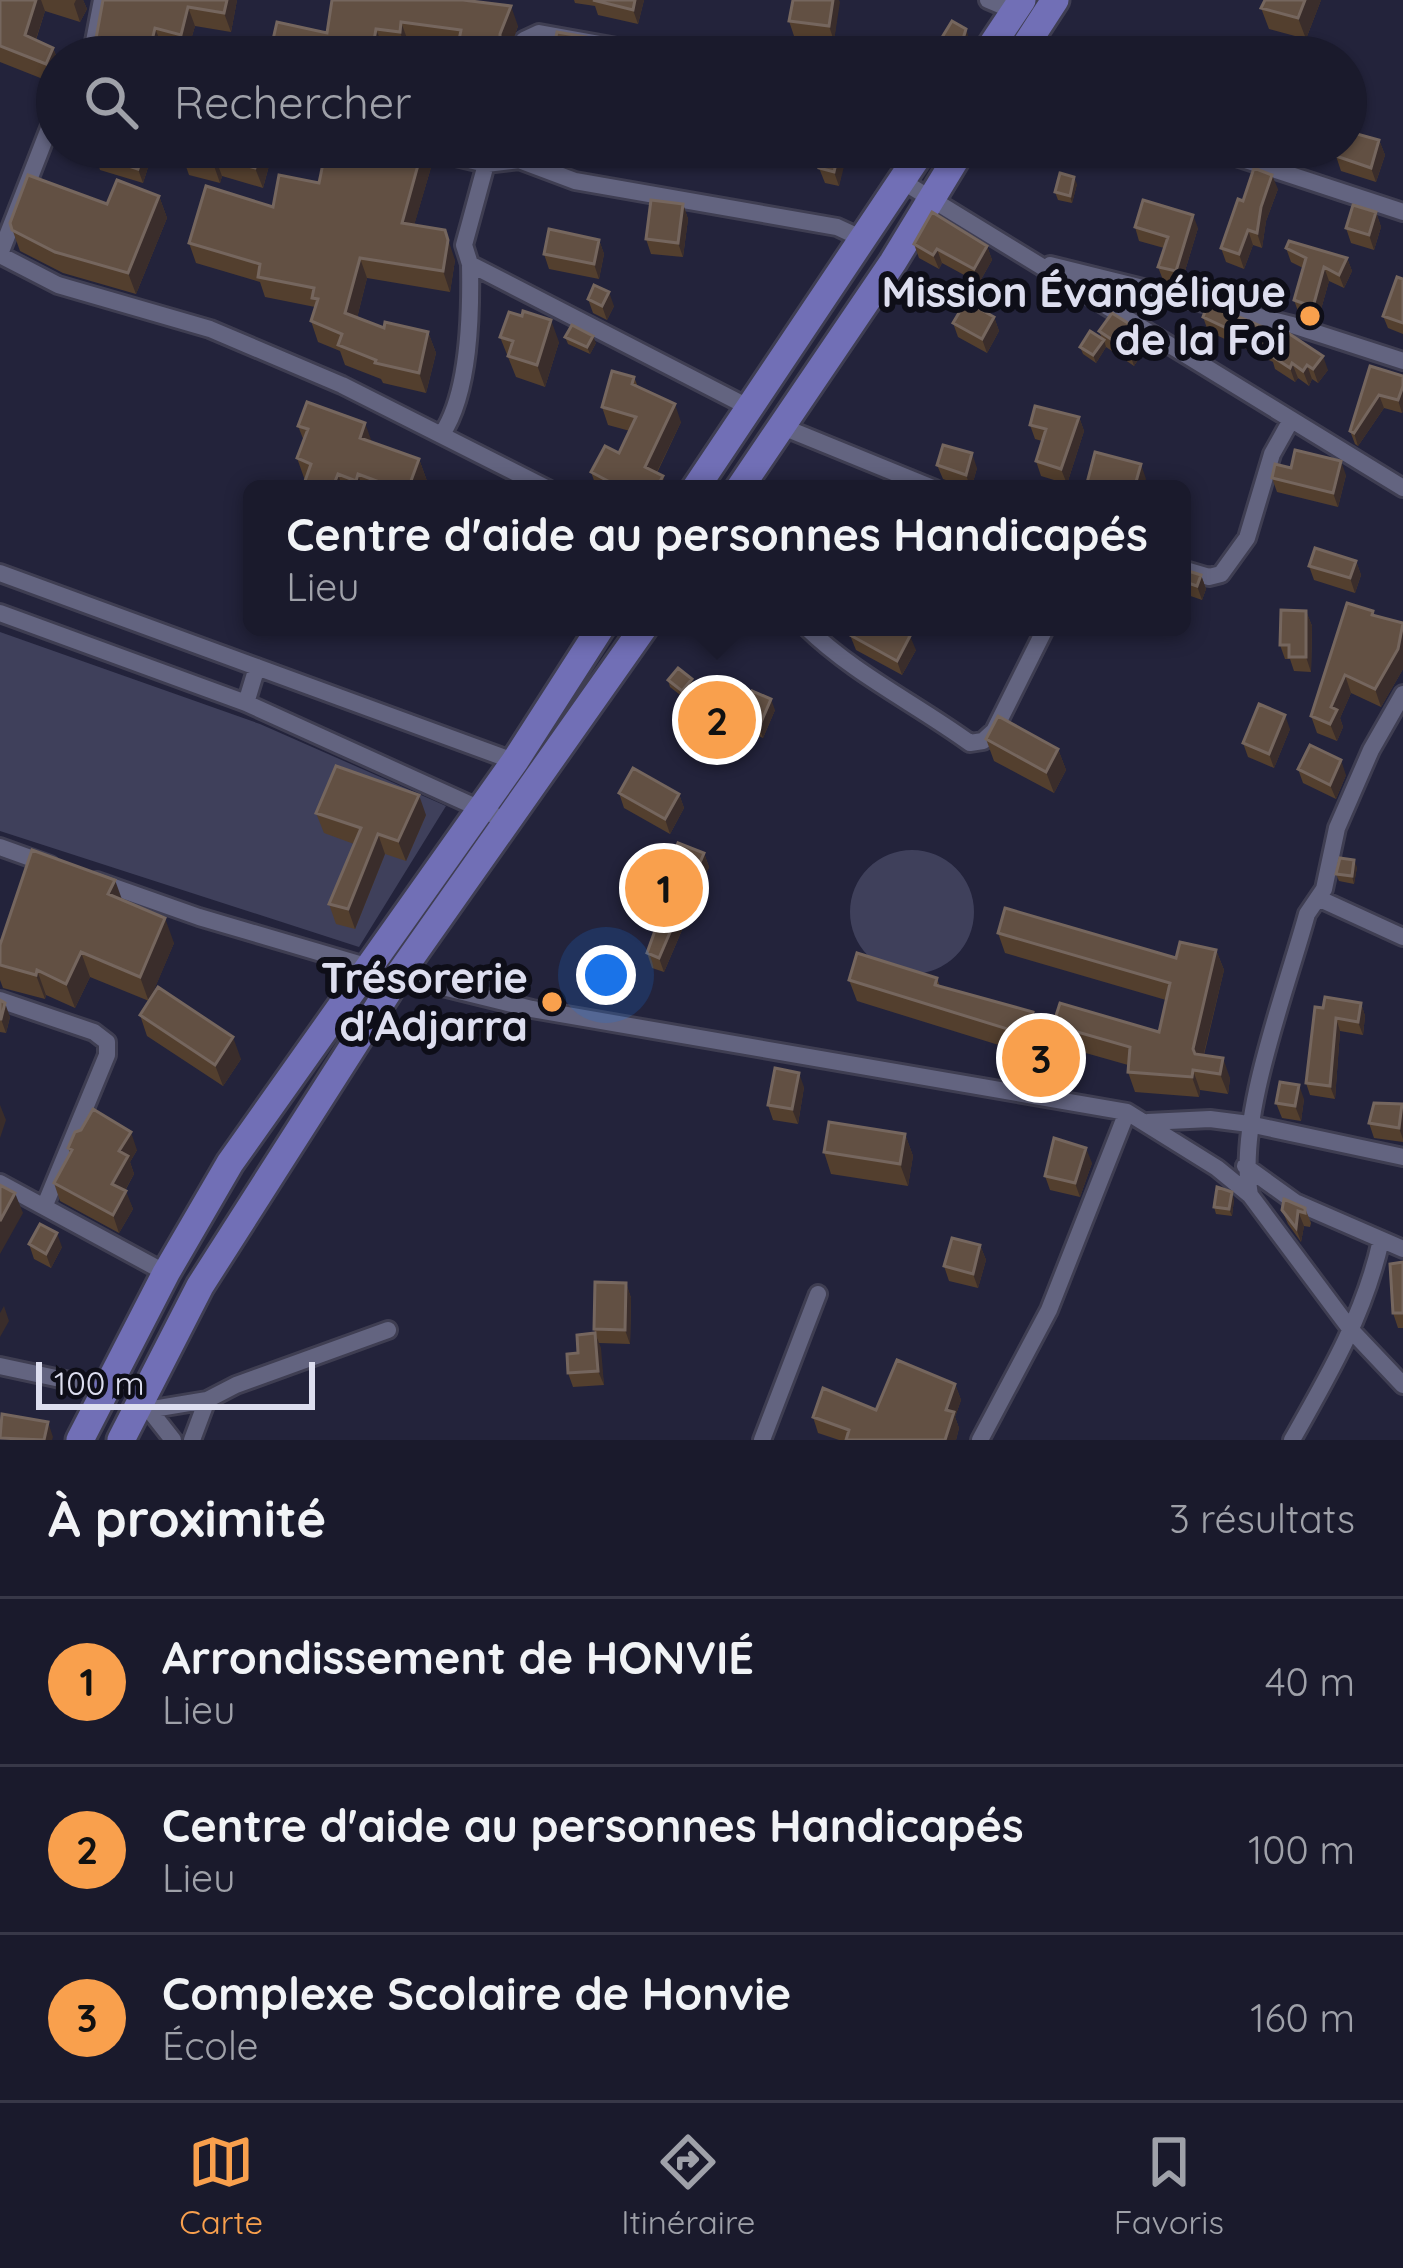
<!DOCTYPE html>
<html lang="fr">
<meta charset="utf-8">
<style>
:root{--surface:#1a1a2c;--page:#232334;--text:#f1f3f6;--muted:#9fa1a9;--line:#383848;--accent:#f9a04d}
body{margin:0;font-family:Quicksand,sans-serif;background:var(--page);color:var(--text)}
.scale{position:absolute;left:36px;bottom:30px;width:279px;box-sizing:border-box;padding-left:12px;border:6px solid #dddeef;border-top:0;font-size:33px;line-height:42px;white-space:nowrap;color:#dddeef;-webkit-text-stroke:9px #0e0e18;paint-order:stroke}
.you{position:absolute;left:606px;top:975px;width:42px;height:42px;margin:-30px;border:9px solid #fff;border-radius:50%;background:#1a73e8;box-shadow:0 0 0 18px #1a73e833}
.badge{display:grid;place-items:center;width:78px;height:78px;border-radius:50%;background:var(--accent);color:#111;font-size:39px;font-weight:700}
.pin{position:absolute;translate:-50% -50%;border:6px solid #fff;box-shadow:0 3px 12px #0006}
.popup{position:absolute;left:243px;top:480px;width:948px;height:156px;box-sizing:border-box;display:grid;place-content:center;border-radius:18px;background:var(--surface);filter:drop-shadow(0 3px 9px #0005);font-size:39px;white-space:nowrap;color:var(--muted)}
.popup b{font-size:45px;color:var(--text)}
.popup::after{content:'';position:absolute;left:50%;top:100%;margin-left:-24px;border:24px solid transparent;border-top-color:var(--surface)}
.list{margin:0;padding:0;list-style:none}
h2{display:flex;justify-content:space-between;align-items:center;height:156px;margin:0;padding:0 48px;font-size:51px}
h2 small{font-size:39px;font-weight:400;color:var(--muted)}
.list li{display:grid;grid-template-columns:78px 1fr auto;gap:36px;align-items:center;box-sizing:border-box;height:168px;padding:0 48px;border-top:3px solid var(--line)}
.list b{display:block;font-size:45px;white-space:nowrap}
.list p{margin:0;font-size:39px;white-space:nowrap;color:var(--muted)}
.list em{font-size:39px;font-style:normal;color:var(--muted)}
.icon{flex:none;width:66px;height:66px;fill:none;stroke:currentColor;stroke-width:2;stroke-linecap:round;stroke-linejoin:round}
.map{position:relative;flex:none;width:1403px;height:1440px;overflow:hidden}
.search{position:absolute;background:var(--surface);box-shadow:0 3px 9px #0004;left:36px;right:36px;top:36px;height:132px;display:flex;align-items:center;gap:30px;box-sizing:border-box;padding:0 42px;border-radius:66px;color:var(--muted);font-size:45px}
.sheet{height:660px;background:var(--surface)}
nav{display:flex;justify-content:space-around;align-items:center;box-sizing:border-box;height:168px;border-top:3px solid var(--line);background:var(--surface);font-size:33px;color:var(--muted)}
nav a{display:grid;justify-items:center;gap:6px}
nav .on{color:var(--accent)}
.map>svg:first-child{display:block}
</style>
<div class="map">
<svg width="1403" height="1440" viewBox="0 0 1403 1440">
<rect width="100%" height="100%" fill="#23233b"/>
<!-- green -->
<path fill="#3f405b" d="M0 632 260 724 446 806 359 947 0 831Z
M850 912a62 62 0 1 1 124 0a62 62 0 1 1-124 0Z"/>
<g fill="none" stroke-linecap="round" stroke-linejoin="round">
<defs>
<path id="minor" d="M988 0 1014 11
M91 57 102 0
M520 57 524 40 539 33 639 51 664 48 708 57
M413 147 486 164 519 160 575 181 837 227 863 239
M1206 147 1403 212
M486 164 464 245 470 264 752 409
M902 181 1403 488
M0 254 57 108
M0 255 58 285 210 329 342 385 548 489
M1050 265 1292 325 1403 361
M783 427 935 489
M442 434C470 392 471 313 470 264
M1182 569 1209 577 1221 574 1247 538 1272 454 1291 420
M0 573 519 763
M0 613 246 703 509 822
M806 627C854 674 915 703 970 743L983 741 994 731 1046 627
M246 703 257 667
M0 847 50 865
M97 881 199 917 369 967
M1320 899 1403 937
M398 976 532 1009 1127 1112 1217 1168 1250 1195 1351 1330 1403 1385
M0 1000 94 1032 107 1042V1055L45 1205
M1148 1122 1210 1119 1249 1124 1403 1157
M1245 1166 1295 1202 1403 1249
M0 1183 166 1273
M1250 1195C1236 1120 1286 991 1307 914L1324 889 1337 828 1371 750 1403 694
M0 1366 107 1389
M135 1412 207 1400 236 1385 388 1330
M151 1412 173 1440
M192 1440 207 1400
M762 1440 818 1294
M980 1440 1049 1310 1127 1112
M1292 1440C1329 1375 1365 1313 1381 1240"/>
<path id="primary" d="M984 57 1022 0
M1018 57 1055 0
M695 489 924 147
M739 489 893 262 963 147
M80 1440 166 1273 230 1163 515 761 601 627
M121 1440 200 1286 398 976 644 627"/>
</defs>
<!-- minor casing -->
<use href="#minor" stroke="#3f3e52" stroke-width="22"/>
<!-- primary casing -->
<use href="#primary" stroke="#3f3e52" stroke-width="33"/>
<!-- minor -->
<use href="#minor" stroke="#636480" stroke-width="16"/>
<!-- primary -->
<use href="#primary" stroke="#716fb6" stroke-width="27"/>
</g>
<!-- wall -->
<path fill="#533f2e" d="M0 0H83L87 9 80 22 45 11 36 40 53 48 57 58V73L53 83 0 62Z
M103 0H237L231 32 195 26 187 53 162 46 159 57H100L95 44Z
M332 0 518 26 507 57H457L458 48 408 41 407 52 384 49 327 33Z
M574 0H644L638 24 598 15 595 6 575 3Z
M793 0H839L834 41 794 36 789 21Z
M1321 0 1306 39 1269 29 1261 8Z
M1379 140 1385 155 1376 182 1341 171 1336 156Z
M274 147 263 188 222 176 220 183 189 175 182 155Z
M386 147H425L432 164 414 225 455 260 450 292 367 278 357 318 384 328 428 332 436 353 426 393 383 383 381 379 345 365 340 351 318 342 311 321 315 307 265 297 260 282 196 263 189 243 273 207 319 183 383 158Z
M824 147H886L885 158 846 152 839 186 825 183 819 168Z
M95 155 151 158 143 183 100 170Z
M1077 184 1072 203 1058 200 1055 192Z
M1278 189 1266 221 1262 248 1253 245 1244 269 1226 262 1221 248 1243 201Z
M159 196 167 218 136 294 63 273 20 251 10 223 107 204Z
M683 204 688 219 683 257 651 254 646 239Z
M1376 212 1381 227 1374 250 1351 243 1346 228Z
M1135 227 1198 228 1181 284 1163 280 1158 267 1164 248 1139 241Z
M599 240 604 254 599 279 549 269 544 254Z
M914 244 987 246 992 260 979 283 942 263 939 269 919 258Z
M1286 248 1347 258 1352 271 1344 288 1329 281 1318 320 1299 314 1294 300 1303 268 1291 262Z
M1403 279V334L1388 328 1383 316Z
M588 299 614 306 607 320 593 313Z
M994 317 999 331 987 353 958 337 953 323Z
M1203 317 1328 370 1318 383 1312 379 1309 386 1298 378 1295 382 1275 369 1273 362 1208 331Z
M1099 331 1147 346 1134 366 1106 347 1096 363 1083 354 1080 347 1102 339Z
M500 337 559 342 545 387 516 377Z
M565 337 596 343 590 354 568 344Z
M1370 366 1403 376V411L1402 413 1384 408 1358 446 1355 444 1350 431Z
M634 377 638 387 681 422 657 473 667 489H597L591 472 619 453 630 431 608 425 602 407Z
M1079 417 1084 431 1067 484 1041 476 1036 461 1042 441 1035 439 1030 425Z
M298 426 372 442 419 459 427 481 424 489H308L297 458 304 441Z
M937 465 977 468 971 489 943 479Z
M1291 468 1346 475 1338 507 1277 492 1272 478Z
M1356 561 1361 575 1355 593 1314 580 1309 566Z
M1182 569 1201 575 1206 589 1202 600 1182 593Z
M1306 611 1312 626 1311 672 1294 671 1290 659H1285L1280 645Z
M1374 615 1403 622V669L1381 707 1351 693 1340 718 1343 727 1337 741 1317 733 1311 716Z
M850 635 916 650 902 675 856 650Z
M668 680 694 686 684 698 670 687Z
M711 680 747 701 775 710 763 738 723 721 713 749 693 743 689 732Z
M1290 729 1274 768 1248 757 1243 743Z
M986 739 1058 749 1066 770 1054 793 994 761Z
M1298 769 1346 775 1336 799 1303 783Z
M619 793 679 794 684 808 670 834 624 808Z
M316 813 426 815 406 861 385 854 355 929 336 924 329 904 354 844 324 833Z
M704 853 709 867 664 972 652 968 647 953 664 907 659 894Z
M1357 867 1354 884 1339 881 1336 874Z
M122 900 174 943 150 999 241 1059 223 1086 147 1036 140 1015 149 1001 90 977 75 1008 46 995 45 999 3 988 0 980V945Z
M998 933 1176 958 1216 950 1224 970 1204 1055 1230 1078 1228 1094 1200 1090 1199 1097 1135 1092 1128 1072V1065L1061 1046 1053 1025 1159 1032 1166 1000 1005 953Z
M937 978 940 987 1041 1033 1034 1056 857 1001 849 980Z
M0 1000 10 1017 6 1033 0 1032Z
M1361 1003 1365 1016 1363 1035 1340 1031 1335 1099 1310 1095 1306 1083 1323 1008Z
M804 1087 798 1124 773 1120 768 1105Z
M1304 1099 1301 1121 1282 1118 1276 1103Z
M1402 1104 1403 1142 1374 1138 1369 1123Z
M905 1134 913 1156 908 1186 831 1174 824 1152Z
M68 1148 137 1150 130 1162 134 1174 125 1191 133 1209 119 1233 60 1201 54 1183 70 1153Z
M1092 1163 1080 1197 1050 1190 1045 1176Z
M1234 1199 1232 1216 1216 1214 1214 1207Z
M1305 1208 1311 1223 1310 1227 1304 1226 1301 1242 1288 1224 1282 1210Z
M29 1244 62 1247 51 1268 34 1259Z
M980 1245 986 1260 978 1288 949 1281 944 1266Z
M1403 1262V1328H1398L1393 1313Z
M626 1283 631 1298 630 1344 599 1343 604 1385 573 1387 568 1373 578 1353 595 1333 594 1329Z
M955 1384 961 1400 955 1417 959 1428 956 1440H839L818 1433 813 1417 876 1410Z"/>
<!-- shaded-wall -->
<path fill="#3a2d2b" d="M36 0H41L45 11 31 54 25 35Z
M76 0H83L87 9 80 22 74 4Z
M227 0H237L231 32 224 13Z
M635 0H644L638 24 633 10Z
M833 0H839L840 2 834 41 829 26Z
M1305 0H1321L1306 39 1298 18Z
M511 6 518 26 507 57H500V34Z
M188 7 195 26 187 53 181 35Z
M401 22 408 41 407 52 400 32Z
M155 28 162 46 159 57H148Z
M376 29 384 49 382 57H371Z
M966 29 971 44 968 57H955Z
M586 37 593 56 592 57H581Z
M53 48 57 58V73L53 83 46 64Z
M1379 140 1385 155 1376 182 1371 168Z
M145 147H147L151 158 143 183 138 169Z
M261 147H274L263 188 255 168Z
M423 147H425L432 164 409 243 402 223Z
M840 147H844L847 155 839 186 834 172Z
M215 157 222 176 220 183 213 163Z
M1272 175 1278 189 1266 221 1262 248 1257 233 1261 207Z
M1074 177 1077 184 1072 203 1070 196Z
M159 196 167 218 136 294 128 273Z
M683 204 688 219 683 257 678 243Z
M1376 212 1381 227 1374 250 1369 235Z
M1193 215 1198 228 1181 284 1176 271Z
M445 230 455 260 450 292 443 271Z
M1248 230 1253 245 1244 269 1239 254Z
M599 240 604 254 599 279 594 264Z
M987 246 992 260 979 283 974 269Z
M937 249 942 263 939 269 933 255Z
M360 258 367 278 353 334 345 313Z
M1347 258 1352 271 1344 288 1339 275Z
M1324 267 1329 281 1318 320 1313 307Z
M609 292 614 306 607 320 602 306Z
M994 317 999 331 987 353 982 339Z
M551 320 559 342 545 387 537 365Z
M428 332 436 353 426 393 419 373Z
M1142 332 1147 346 1134 366 1129 351Z
M593 336 596 343 590 354 587 347Z
M1104 340 1106 347 1096 363 1093 355Z
M1323 356 1328 370 1318 383 1313 369Z
M1292 363 1298 378 1295 382 1290 368Z
M1307 365 1312 379 1309 386 1303 371Z
M1403 386V411L1402 413 1398 400Z
M1379 395 1384 408 1358 446 1354 433Z
M675 404 681 422 651 484 645 467Z
M1079 417 1084 431 1067 484 1061 469Z
M365 423 373 445 360 438Z
M972 453 977 468 971 489 966 475Z
M419 459 427 481 424 489H408Z
M1341 461 1346 475 1338 507 1333 493Z
M1141 464 1146 479 1143 489H1134Z
M338 474 343 489H332Z
M358 474 363 489H359L356 481Z
M663 476 667 489H656Z
M1356 561 1361 575 1355 593 1350 578Z
M1201 575 1206 589 1202 600 1197 586Z
M1306 611 1312 626 1311 672 1306 657Z
M1403 623V669L1381 707 1375 689Z
M910 636 916 650 902 675 897 661Z
M1345 675 1351 693 1340 718 1343 727 1337 741 1330 724 1331 707Z
M692 679 694 686 684 698 682 691Z
M771 699 775 710 763 738 759 727Z
M719 710 723 721 713 749 709 739Z
M1285 715 1290 729 1274 768 1269 754Z
M1058 749 1066 770 1054 793 1046 772Z
M1341 760 1346 775 1336 799 1330 785Z
M679 794 684 808 670 834 665 819Z
M419 795 426 815 406 861 398 841Z
M378 834 385 854 355 929 348 909Z
M704 853 709 867 664 972 659 958Z
M1354 860 1357 867 1354 884 1352 876Z
M115 880 124 905 108 894Z
M165 918 174 943 149 1002 140 977Z
M1216 950 1224 970 1200 1069 1193 1049Z
M81 952 90 977 75 1008 66 984Z
M37 970 46 995 45 999 36 975Z
M5 1003 10 1017 6 1033 1 1019Z
M1361 1003 1365 1016 1363 1035 1358 1022Z
M1033 1012 1041 1033 1034 1056 1027 1035Z
M1336 1018 1340 1031 1335 1099 1330 1086Z
M233 1037 241 1059 223 1086 215 1065Z
M1223 1058 1230 1078 1228 1094 1220 1074Z
M1193 1070 1200 1090 1199 1097 1192 1077Z
M799 1073 804 1087 798 1124 792 1109Z
M1299 1085 1304 1099 1301 1121 1295 1106Z
M1402 1104 1403 1107V1139L1399 1128Z
M0 1105 6 1120 0 1138Z
M131 1132 137 1150 130 1162 134 1174 119 1201 112 1184 119 1151Z
M905 1134 913 1156 908 1186 900 1164Z
M1086 1148 1092 1163 1080 1197 1075 1183Z
M126 1191 133 1209 119 1233 113 1215Z
M1232 1192 1234 1199 1232 1216 1229 1209Z
M15 1193 23 1213 0 1254V1221Z
M1298 1211 1304 1226 1301 1242 1296 1228Z
M57 1233 62 1247 51 1268 46 1254Z
M980 1245 986 1260 978 1288 973 1274Z
M626 1283 631 1298 630 1344 625 1330Z
M4 1306 9 1321 0 1337V1313Z
M595 1333 601 1348 604 1385 598 1371Z
M955 1384 961 1400 955 1417 959 1428 956 1440H945L946 1410Z
M48 1422 53 1437 52 1440H44Z"/>
<!-- building -->
<path fill="#625043" stroke="#75665e" stroke-width="3" d="M0 0H36L25 35 53 48 46 64 0 46Z
M103 0H227L224 13 188 7 181 35 155 28 148 57 95 44Z
M332 0H463L511 6 500 34V57L456 55 461 30 401 22 400 32 376 29 371 57H269L277 22 327 33Z
M593 0H635L633 10Z
M793 0H833L829 26 789 21Z
M1265 0H1305L1298 18 1261 8Z
M952 21 966 29 961 46 955 57H930Z
M557 32 586 37 581 57H532L534 47 553 50Z
M654 40 699 48 698 57H651Z
M1346 131 1379 140 1371 168 1336 156 1339 147H1346Z
M98 147H145L138 169 95 155Z
M184 147H261L255 168 215 157 213 163 182 155Z
M386 147H423L402 223 445 230 448 240 443 271 360 258 345 313 384 328 385 322 428 332 419 373 375 363 376 360 338 345 342 334 311 321 318 299 312 298 314 288 258 277 260 264 189 243 206 186 273 207 279 175 319 183 326 149 383 158Z
M824 147H840L834 172 819 168Z
M1254 168 1272 175 1261 207 1257 233 1248 230 1239 254 1221 248 1238 199 1243 201Z
M1060 173 1074 177 1070 196 1055 192Z
M28 175 107 204 117 180 159 196 128 273 55 252 12 230 10 223Z
M651 200 683 204 678 243 646 239Z
M1143 200 1193 215 1176 271 1158 267 1168 237 1135 227Z
M1353 205 1376 212 1369 235 1346 228Z
M932 212 987 246 974 269 937 249 933 255 914 244Z
M549 229 599 240 594 264 544 254Z
M1289 241 1347 258 1339 275 1324 267 1313 307 1294 300 1306 258 1286 248Z
M1397 277 1403 279V323L1383 316Z
M594 285 609 292 602 306 588 299Z
M966 301 994 317 982 339 953 323Z
M1208 304 1282 335 1285 331 1323 356 1313 369 1307 365 1303 371 1292 363 1290 368 1270 355 1273 350 1203 317Z
M523 311 551 320 537 365 508 356 513 341 500 337 509 312 522 316Z
M1112 313 1142 332 1129 351 1099 331Z
M572 325 593 336 587 347 565 337Z
M1090 331 1104 340 1093 355 1080 347Z
M1370 366 1403 376V386L1398 400 1379 395 1354 433 1350 431Z
M612 371 634 377 632 384 675 404 645 467 663 476 656 489H623L591 472 605 446 619 453 636 417 602 407Z
M307 402 365 423 360 438 419 459 408 489H398L358 474 356 481 338 474 332 489 305 481 311 464 297 458 308 429 298 426Z
M1035 406 1079 417 1061 469 1036 461 1046 429 1030 425Z
M943 445 972 453 966 475 937 465Z
M1295 450 1341 461 1333 493 1272 478 1275 464 1291 468Z
M1095 452 1141 464 1134 489H1107L1087 483Z
M1315 548 1356 561 1350 578 1309 566Z
M1182 569 1201 575 1197 586 1182 581Z
M1347 603 1373 611 1372 615 1403 623 1398 649 1375 689 1345 675 1331 707 1337 710 1330 724 1311 716Z
M1281 610 1306 611V657H1289V645H1280Z
M855 627H894L910 636 897 661 850 635Z
M678 668 692 679 682 691 668 680Z
M711 680 747 701 752 691 771 699 759 727 719 710 709 739 689 732Z
M1259 704 1285 715 1269 754 1243 743Z
M998 716 1058 749 1046 772 986 739Z
M1310 745 1341 760 1330 785 1298 769Z
M336 766 419 795 398 841 378 834 348 909 329 904 361 828 316 813Z
M633 768 679 794 665 819 619 793Z
M678 843 704 853 659 958 647 953 667 897 659 894Z
M32 850 115 880 108 894 165 918 140 977 81 952 66 984 37 970 36 975 0 965V945Z
M1340 858 1354 860 1352 876 1336 874Z
M1005 908 1176 958 1180 942 1216 950 1193 1049 1195 1054 1223 1058 1220 1074 1193 1070 1192 1077 1128 1072 1130 1047 1053 1025 1060 1003 1159 1032 1170 983 998 933Z
M857 953 937 978 935 985 1033 1012 1027 1035 849 980Z
M158 987 233 1037 215 1065 140 1015Z
M1325 997 1361 1003 1358 1022 1336 1018 1330 1086 1306 1083 1315 1007 1323 1008Z
M0 1000 5 1003 1 1019H0Z
M775 1068 799 1073 792 1109 768 1105Z
M1280 1082 1299 1085 1295 1106 1276 1103Z
M1374 1103 1402 1104 1399 1128 1369 1123Z
M93 1109 131 1132 119 1151 128 1156 112 1184 126 1191 113 1215 54 1183 72 1150 68 1148 75 1132 81 1130Z
M829 1122 905 1134 900 1164 824 1152Z
M1054 1138 1086 1148 1075 1183 1045 1176Z
M0 1185 15 1193 0 1221Z
M1217 1187 1232 1192 1229 1209 1214 1207Z
M1284 1199 1305 1208V1213L1298 1211 1296 1228 1282 1210Z
M40 1224 57 1233 46 1254 29 1244Z
M952 1238 980 1245 973 1274 944 1266Z
M1403 1262V1313H1393L1390 1264Z
M595 1282 626 1283 625 1330 594 1329Z
M595 1333 598 1371 568 1373 567 1354 578 1353 577 1335Z
M897 1360 955 1384 946 1410 954 1412 945 1440H846L849 1430 813 1417 823 1388 876 1410Z
M2 1414 48 1422 44 1440 0 1438Z"/>
<!-- markers -->
<g fill="#f9a04d" stroke="#0e0e18" stroke-width="4.5">
<circle cx="1310" cy="316" r="12"/>
<circle cx="552" cy="1002" r="12"/>
</g>
<g text-anchor="middle" stroke-width="12" stroke-linejoin="round" paint-order="stroke">
<!-- poi labels -->
<g font-size="42" font-weight="bold" fill="#dddeef" stroke="#0e0e18" text-anchor="end">
<text x="1286" y="307">Mission Évangélique<tspan x="1286" dy="48">de la Foi</tspan></text>
<text x="528" y="993">Trésorerie<tspan x="528" dy="48">d'Adjarra</tspan></text>
</g>
</g>
</svg>
<div class="scale">100 m</div>
<div class="you"></div>
<div class="pin badge" style="left:664px;top:888px">1</div>
<div class="pin badge" style="left:717px;top:720px">2</div>
<div class="popup"><b>Centre d'aide au personnes Handicapés</b>Lieu</div>
<div class="pin badge" style="left:1041px;top:1058px">3</div>
<div class="search"><svg class="icon" aria-label="search" viewBox="0 0 24 24"><circle cx="10" cy="10" r="6"/><path d="M15 15l6 6"/></svg>Rechercher</div>
</div>
<section class="sheet">
<h2>À proximité<small>3 résultats</small></h2>
<ul class="list">
<li><span class="badge">1</span><div><b>Arrondissement de HONVIÉ</b><p>Lieu</p></div><em>40 m</em></li>
<li><span class="badge">2</span><div><b>Centre d'aide au personnes Handicapés</b><p>Lieu</p></div><em>100 m</em></li>
<li><span class="badge">3</span><div><b>Complexe Scolaire de Honvie</b><p>École</p></div><em>160 m</em></li>
</ul>
</section>
<nav>
<a class="on"><svg class="icon" aria-label="map" viewBox="0 0 24 24"><path d="M3 6l6-2 6 2 6-2v14l-6 2-6-2-6 2zM9 4v14M15 6v14"/></svg>Carte</a>
<a><svg class="icon" aria-label="directions" viewBox="0 0 24 24"><path d="M12 3l9 9-9 9-9-9zM9 14v-3h6M13 9l2 2-2 2"/></svg>Itinéraire</a>
<a><svg class="icon" aria-label="saved" viewBox="0 0 24 24"><path d="M7 4h10v16l-5-4-5 4z"/></svg>Favoris</a>
</nav>
